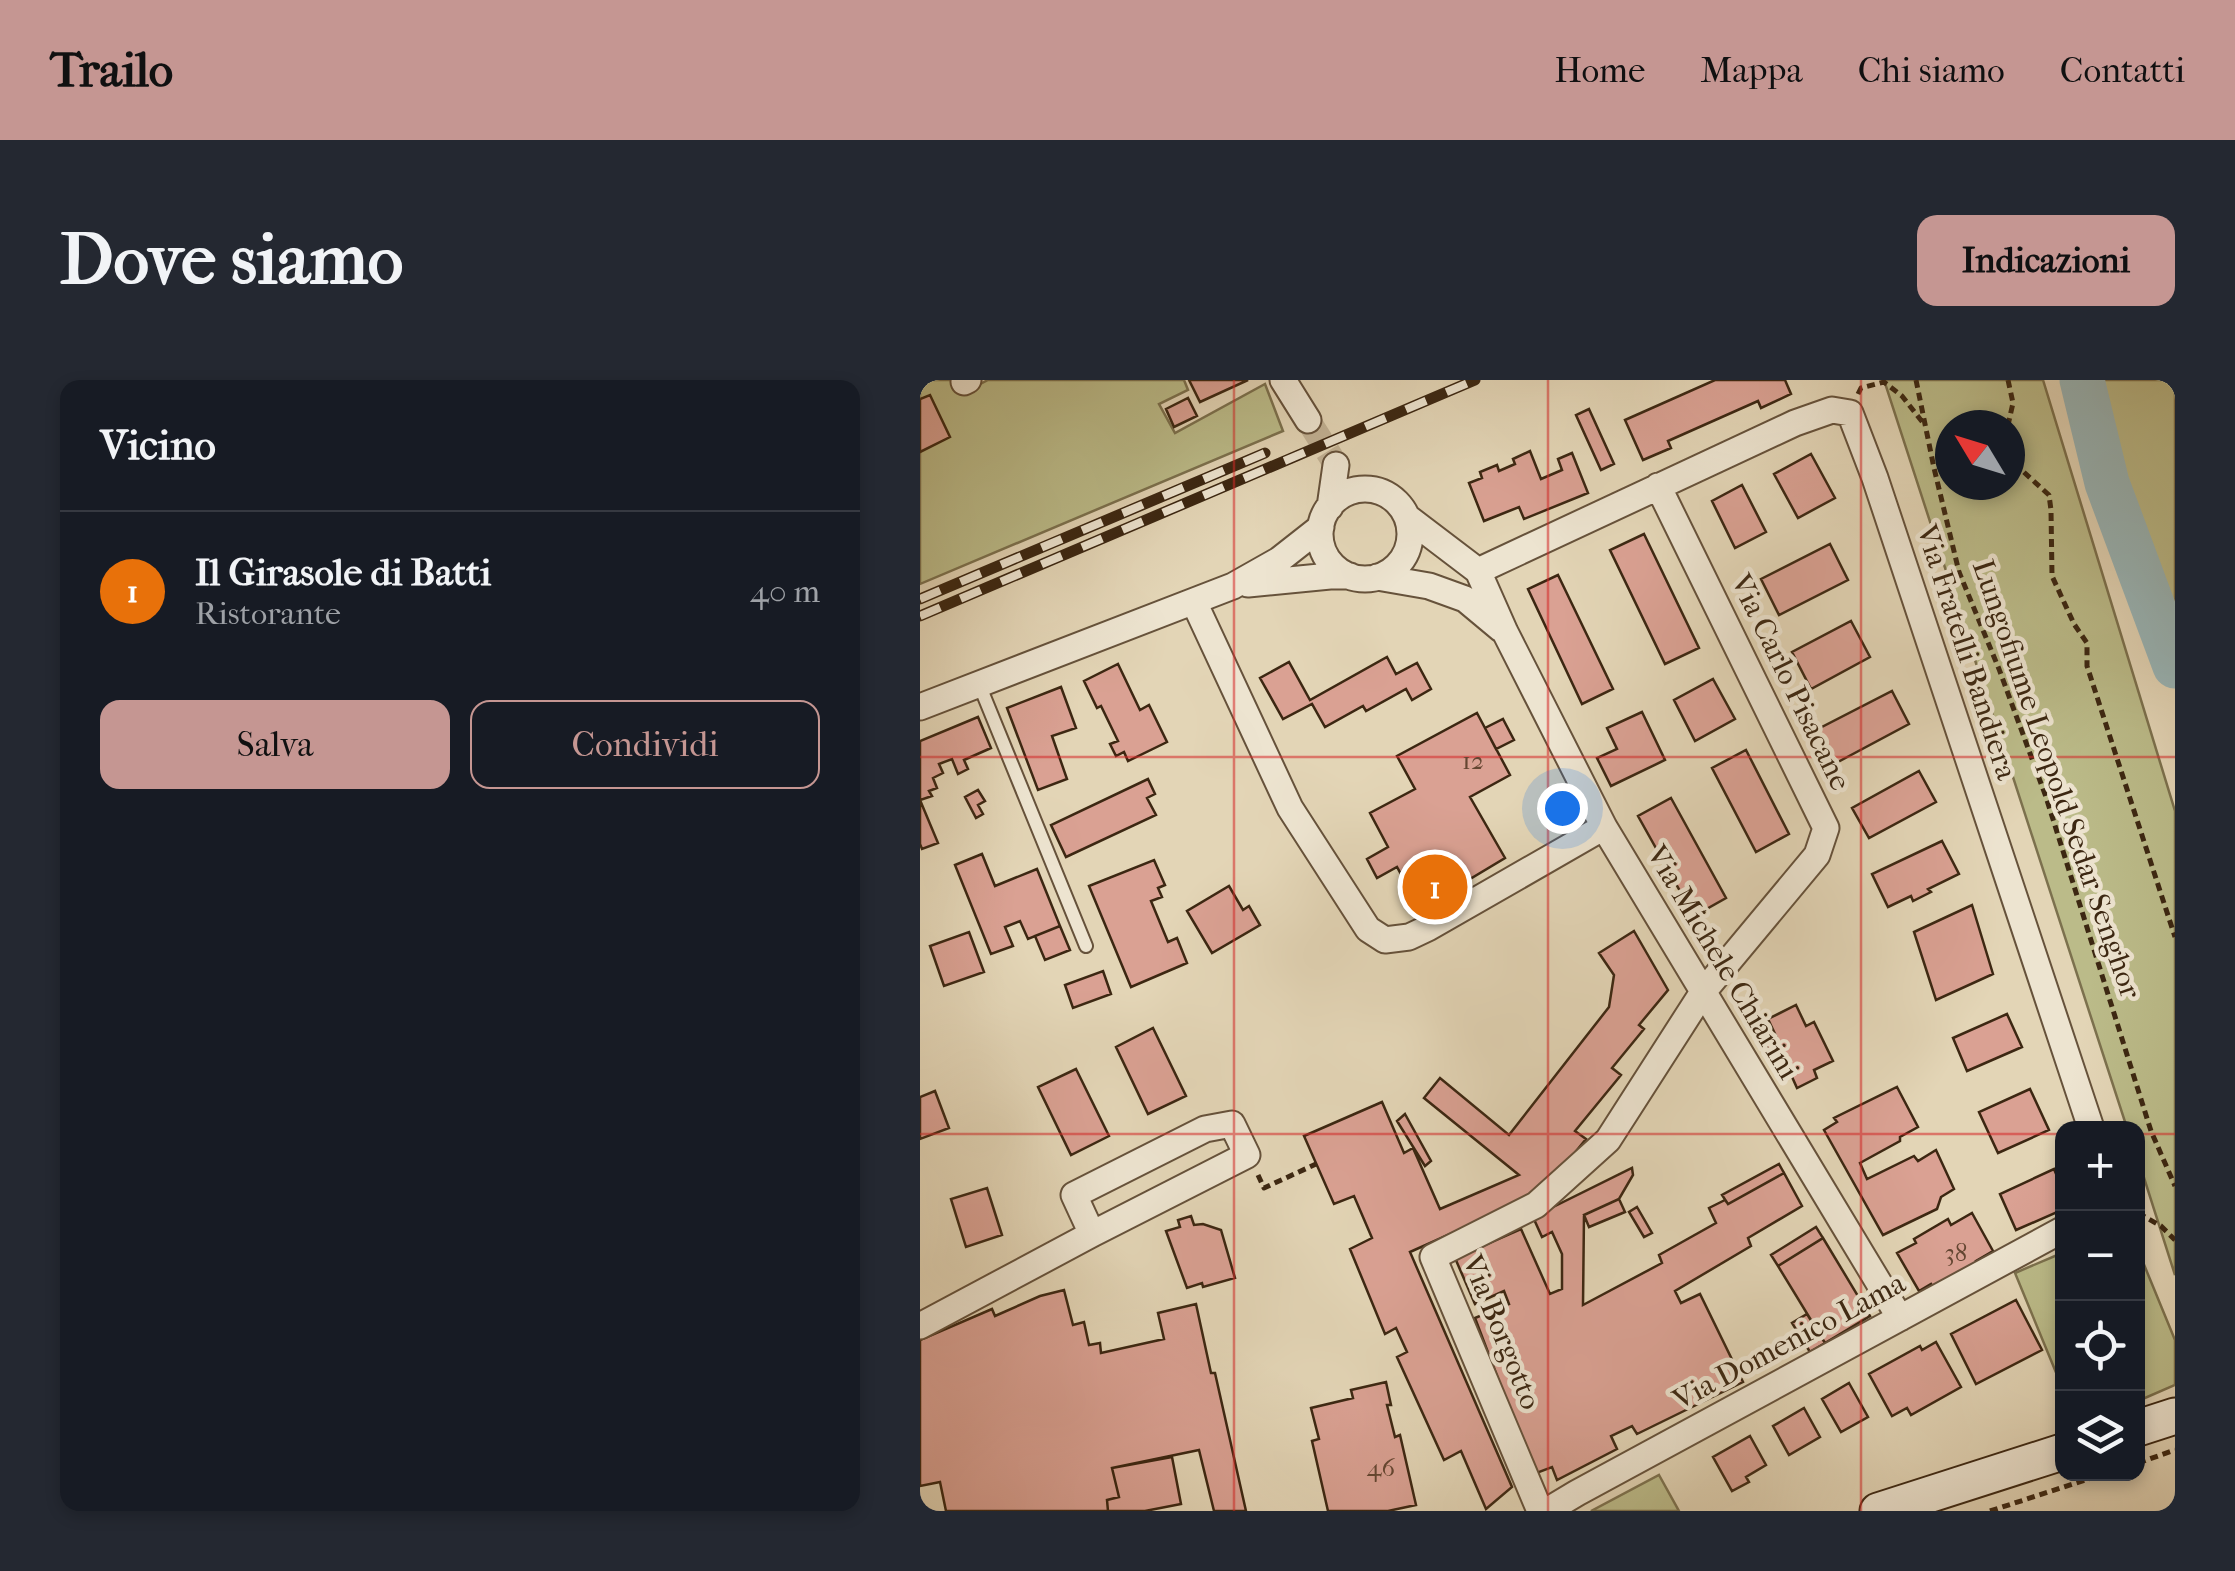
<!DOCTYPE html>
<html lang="it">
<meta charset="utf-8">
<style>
:root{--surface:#171b24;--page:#242831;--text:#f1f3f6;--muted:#9ea1a6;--line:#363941;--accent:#c59692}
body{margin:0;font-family:"IM FELL French Canon",serif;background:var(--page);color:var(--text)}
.controls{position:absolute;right:30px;bottom:30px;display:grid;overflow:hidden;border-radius:20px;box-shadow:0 5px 15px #0003}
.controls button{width:90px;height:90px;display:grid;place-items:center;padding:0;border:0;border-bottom:2px solid var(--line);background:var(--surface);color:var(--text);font:50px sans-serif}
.compass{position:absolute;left:1015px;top:30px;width:90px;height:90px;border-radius:50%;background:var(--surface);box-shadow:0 5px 15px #0003;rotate:308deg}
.you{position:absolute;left:642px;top:428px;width:35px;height:35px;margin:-25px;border:8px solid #fff;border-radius:50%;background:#1a73e8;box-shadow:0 0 0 15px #1a73e833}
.badge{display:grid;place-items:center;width:65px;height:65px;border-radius:50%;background:var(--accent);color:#fff;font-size:32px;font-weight:700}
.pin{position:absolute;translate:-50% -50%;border:5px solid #fff;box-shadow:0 2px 10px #0006}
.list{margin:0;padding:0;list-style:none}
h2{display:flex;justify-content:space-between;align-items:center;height:130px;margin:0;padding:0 40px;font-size:42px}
h2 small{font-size:32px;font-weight:400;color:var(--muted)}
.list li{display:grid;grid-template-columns:65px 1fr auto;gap:30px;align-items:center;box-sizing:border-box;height:160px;padding:0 40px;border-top:2px solid var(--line)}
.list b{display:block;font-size:38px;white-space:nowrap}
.list p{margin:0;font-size:32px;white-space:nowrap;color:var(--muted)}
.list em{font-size:32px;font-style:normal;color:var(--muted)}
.actions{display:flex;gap:20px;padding:30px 40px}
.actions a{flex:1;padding:22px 0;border:2px solid var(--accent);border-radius:20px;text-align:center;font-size:35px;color:var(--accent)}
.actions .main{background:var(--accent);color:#111}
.icon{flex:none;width:55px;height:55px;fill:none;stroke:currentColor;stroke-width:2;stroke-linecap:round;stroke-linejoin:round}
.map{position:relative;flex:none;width:1255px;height:1131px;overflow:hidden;border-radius:20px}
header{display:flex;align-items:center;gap:60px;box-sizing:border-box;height:140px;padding:0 50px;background:var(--accent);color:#111}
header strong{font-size:48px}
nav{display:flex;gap:55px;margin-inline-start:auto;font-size:35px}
.intro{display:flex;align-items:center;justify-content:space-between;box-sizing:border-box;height:240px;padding:0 60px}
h1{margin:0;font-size:70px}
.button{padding:25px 45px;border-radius:20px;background:var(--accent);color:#111;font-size:35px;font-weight:700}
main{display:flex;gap:60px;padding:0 60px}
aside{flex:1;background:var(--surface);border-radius:20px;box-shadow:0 5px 15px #0003}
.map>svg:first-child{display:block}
</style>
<header>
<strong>Trailo</strong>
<nav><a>Home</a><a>Mappa</a><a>Chi siamo</a><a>Contatti</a></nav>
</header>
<div class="intro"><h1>Dove siamo</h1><a class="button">Indicazioni</a></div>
<main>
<aside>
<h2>Vicino<small></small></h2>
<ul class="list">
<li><span class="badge" style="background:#e8710a">1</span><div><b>Il Girasole di Batti</b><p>Ristorante</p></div><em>40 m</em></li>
</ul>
<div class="actions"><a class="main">Salva</a><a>Condividi</a></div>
</aside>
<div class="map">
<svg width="1255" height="1131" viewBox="0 0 1255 1131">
<rect width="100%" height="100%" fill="#e3d5b6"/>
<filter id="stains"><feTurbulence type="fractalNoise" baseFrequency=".002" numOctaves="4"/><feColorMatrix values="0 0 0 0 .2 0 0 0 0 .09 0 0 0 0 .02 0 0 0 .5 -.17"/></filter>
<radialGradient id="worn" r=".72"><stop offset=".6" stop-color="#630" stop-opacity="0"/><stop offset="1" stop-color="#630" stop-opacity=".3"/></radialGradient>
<!-- green -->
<path fill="#bbbb89" stroke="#7c714e" stroke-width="2.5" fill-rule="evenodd" d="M0 0H34L43 13 68 0H264L268 10 239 24 255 53 345 4 363 51 0 204Z
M964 0H1123L1255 431V895L1218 779V748H1207ZM1030 45H1090V105H1030Z
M1172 0H1255V270L1196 100Z
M1218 870 1255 960V1005L1218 1021Z
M1142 873V1007L1095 893Z
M739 1095 759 1131H671Z"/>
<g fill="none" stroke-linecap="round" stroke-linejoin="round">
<!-- river -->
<path stroke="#99b6b8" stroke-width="45" d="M1162 0 1187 103 1255 286"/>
</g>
<!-- building -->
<path fill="#daa193" stroke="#3c2712" stroke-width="2.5" d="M269 0H328L280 22Z
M795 0H865L871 14 841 28 838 21 748 61 751 68 723 80 705 40Z
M10 15 30 57 0 72V19Z
M268 18 277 36 254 47 246 29Z
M669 29 694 84 681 90 656 35Z
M610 71 621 99 642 90 638 79 652 73 668 113 604 139 599 127 564 141 549 103 562 98 560 92 577 85 579 91 595 84 593 79Z
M891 74 915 118 878 138 854 94Z
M822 105 846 152 815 168 792 121Z
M724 154 779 268 745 284 690 170Z
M910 164 928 200 859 235 841 199Z
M638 195 693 309 662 324 608 209Z
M931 241 950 277 891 309 872 272Z
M467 277 476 294 497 283 511 309 492 320 486 309 446 331 443 326 405 347 392 324 363 339 340 298 369 282 390 320Z
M198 284 220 330 229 325 247 362 208 381 204 372 196 376 190 364 198 361 181 326 177 328 164 301Z
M793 299 815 339 775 361 754 320Z
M141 307 156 348 132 356 147 399 118 410 87 328Z
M972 311 989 344 916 383 898 349Z
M722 332 745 380 691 406 677 378 697 369 687 348Z
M557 333 590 395 550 417 585 478 500 529 477 487 457 498 447 479 468 467 450 433 495 409 477 376Z
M58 337 71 368 44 380 48 389 38 394 32 379 19 384 23 393 13 398 17 408 9 411 12 416 0 420 18 463 2 469 0 464V361Z
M583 339 594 360 576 369 565 348Z
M826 370 869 454 836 472 792 388Z
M999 391 1016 422 949 458 932 428Z
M228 399 235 414 227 418 236 435 146 477 131 445Z
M58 410 65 421 58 425 63 434 56 438 45 417Z
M751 418 806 518 774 536 718 436Z
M1022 461 1039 494 1008 509 1011 512 993 521 991 516 968 527 952 494Z
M62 474 75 506 117 489 140 546 108 559 100 541 85 547 93 566 71 574 35 485Z
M234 480 245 505 238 508 242 517 231 521 248 562 257 558 267 583 211 607 169 506Z
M309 506 323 530 329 526 340 545 292 573 267 531Z
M1052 525 1073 594 1016 620 994 552Z
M140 546 150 570 125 580 115 556Z
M714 551 748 610 719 645 724 649 692 688 701 695 655 751 666 759 622 813 490 872 592 1107 566 1129 541 1071 524 1080 477 977 487 972 476 948 465 954 430 869 452 858 434 816 414 824 384 756 462 722 484 773 493 768 520 829 599 795 504 718 520 698 589 755 689 627 694 595 679 573Z
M49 552 64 592 24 606 10 566Z
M183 591 191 614 153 628 145 605Z
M876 625 886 646 894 642 913 681 894 690 897 698 877 708 868 688 859 692 845 663 857 658 848 639Z
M1087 634 1102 667 1047 691 1033 658Z
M233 648 266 716 228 734 196 667Z
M156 689 189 756 151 775 118 707Z
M977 707 998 747 980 757V761L940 783 947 799 994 776 998 781 1016 770 1034 809 1021 817 1017 829 963 855 904 750 917 742 914 738Z
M1110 709 1129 750 1078 773 1059 732Z
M15 711 29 748 0 759V717Z
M485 734 511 781 505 786 477 741Z
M859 784 864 793 808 824 802 815Z
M712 788 713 795 699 819 664 835 663 925 742 883 739 875 796 843 789 828 805 820 808 824 864 793 882 826 828 858 831 866 755 911 761 923 780 914 823 1002 717 1054 712 1046 691 1056 697 1069 637 1100 632 1087 614 1094 555 938 589 924 584 911 555 924 535 878 601 849 630 914 642 909V874L632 852 622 857 613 837Z
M1134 789 1142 808V830L1096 850 1080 814Z
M67 808 82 855 46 867 31 819Z
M699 819 705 832 669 847 664 835Z
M717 827 732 853 724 857 709 832Z
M1052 833 1073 871 1056 881 1059 887 1015 911 1011 904 999 911 977 873 996 863 994 859 1028 839 1031 845Z
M271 836 274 845 283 844 301 850 315 898 283 907 282 903 267 908 246 851 260 847 258 840Z
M896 847 903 858 858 886 851 875Z
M903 858 950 936 905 963 858 886Z
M144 910 153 945 164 942 169 965 180 963 181 973 244 959 238 933 276 924 291 993H295L326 1131H294L279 1070 192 1088 199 1117 187 1120 188 1131H26L20 1102 0 1106V960L72 929 75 936 120 916Z
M1096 920 1122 970 1056 1004 1031 954Z
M887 934 905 963 890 972 872 943Z
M1016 962 1041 1007 991 1035 987 1028 972 1036 949 994 1000 966 1002 970Z
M466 1002 471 1025H467L475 1057 480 1055 496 1125 468 1131H408L392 1061 399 1059 391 1028 433 1018 431 1010Z
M929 1003 948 1037 921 1052 902 1019Z
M884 1028 900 1057 869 1075 853 1046Z
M830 1056 846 1085 826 1097 829 1102 812 1111 793 1077Z
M252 1077 261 1124 225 1131H188L187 1120 199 1117 192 1088Z"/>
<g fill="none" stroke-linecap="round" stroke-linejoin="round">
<!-- street-tunnel -->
<path stroke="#c2b295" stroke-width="25" stroke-dasharray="25 12" stroke-linecap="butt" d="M388 40 416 85"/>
<defs>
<path id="lane" d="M59 304 166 566"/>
<path id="street" d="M363 0 388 40
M44 2 48 0
M400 154a45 45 0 1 1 90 0a45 45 0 1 1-90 0Z
M410 127 416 85
M487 137 558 191 585 252 684 447 980 938
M558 191 875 43 912 30 930 33 955 98 1171 748
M457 197 509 206 545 219 581 249
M328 204 410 196H430
M274 222 370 428 448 549 465 560 489 557 508 548 684 447
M0 327 313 206 359 180 401 147
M0 946 172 854 327 775 312 744 285 749 154 815 172 854
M620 1131 513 877 616 825 688 760 783 612 897 475 906 448 738 106
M627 1131 657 1113 1142 850"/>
<path id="secondary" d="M1218 1048 1255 1036
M958 1131 1142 1072"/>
</defs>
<!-- lane casing -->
<use href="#lane" stroke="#66523b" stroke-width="16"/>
<!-- street casing -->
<use href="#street" stroke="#66523b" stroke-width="29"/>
<!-- secondary casing -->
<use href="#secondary" stroke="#3c2712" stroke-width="39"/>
<!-- path -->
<path stroke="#3c2712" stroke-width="5" stroke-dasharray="8 5" stroke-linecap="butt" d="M996 0 1014 88 1039 192 1079 289 1126 417 1231 751 1255 806
M1088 0 1093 23 1088 45
M938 14 941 8 964 2 982 16 1004 44
M1090 71 1096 85 1129 115 1131 130 1132 196 1154 244 1167 263V286L1255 557
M338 795 344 808 396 784
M1218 833 1241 846 1255 860
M1218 1083 1255 1070
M1070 1131 1184 1094"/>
<!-- lane -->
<use href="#lane" stroke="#ede4d0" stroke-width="12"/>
<!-- street -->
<use href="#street" stroke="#ede4d0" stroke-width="25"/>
<!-- secondary -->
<use href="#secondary" stroke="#ede4d0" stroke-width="35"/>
<defs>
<path id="rail" d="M0 219 345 73
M0 236 555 0"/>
</defs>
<!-- rail casing -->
<use href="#rail" stroke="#3c2712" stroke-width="11"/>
<!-- rail -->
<use href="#rail" stroke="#ede4d0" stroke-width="8" stroke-dasharray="22" stroke-linecap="butt"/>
</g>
<!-- grid -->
<path fill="none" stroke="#d62828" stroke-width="2.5" stroke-opacity="0.55" d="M314 0V1131M628 0V1131M941 0V1131M0 377H1255M0 754H1142M1218 754H1255"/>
<g text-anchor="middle" stroke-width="9" stroke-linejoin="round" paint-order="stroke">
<!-- number labels -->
<g font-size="25" fill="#644632">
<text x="553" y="389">12</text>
<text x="1036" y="881">38</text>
<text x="461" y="1096">46</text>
</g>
<!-- street labels -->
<g font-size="30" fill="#3c2712" stroke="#ede4d0">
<text transform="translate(1047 272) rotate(72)" y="10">Via Fratelli Bandiera</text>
<text transform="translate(871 302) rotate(64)" y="10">Via Carlo Pisacane</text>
<text transform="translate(1137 399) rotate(71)" y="10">Lungofiume Leopold Sedar Senghor</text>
<text transform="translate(803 582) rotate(59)" y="10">Via Michele Chiarini</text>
<text transform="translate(582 952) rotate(68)" y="10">Via Borgotto</text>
<text transform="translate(869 961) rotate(-28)" y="10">Via Domenico Lama</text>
</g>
</g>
<rect width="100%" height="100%" filter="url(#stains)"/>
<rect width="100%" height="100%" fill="url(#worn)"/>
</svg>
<div class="controls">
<button>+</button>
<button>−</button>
<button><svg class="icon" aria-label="locate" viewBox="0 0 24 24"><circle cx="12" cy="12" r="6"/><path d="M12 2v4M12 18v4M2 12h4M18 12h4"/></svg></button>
<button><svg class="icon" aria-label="layers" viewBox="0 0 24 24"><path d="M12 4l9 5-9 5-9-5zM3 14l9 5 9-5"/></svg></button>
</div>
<svg class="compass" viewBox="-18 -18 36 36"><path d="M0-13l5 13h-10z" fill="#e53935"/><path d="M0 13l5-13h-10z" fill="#9ea1a6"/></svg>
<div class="you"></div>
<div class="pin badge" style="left:515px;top:507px;background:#e8710a">1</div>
</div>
</main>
